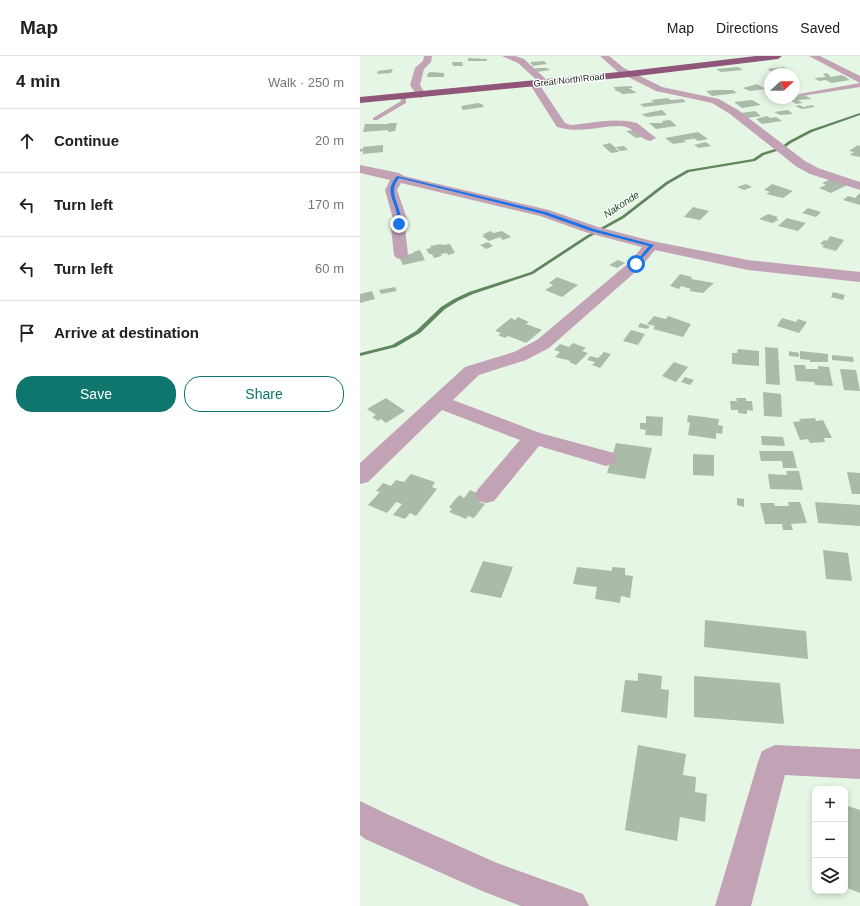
<!DOCTYPE html>
<meta charset="utf-8">
<style>
:root{--surface:#fff;--page:#f6f6f6;--text:#202124;--muted:#757577;--line:#e0e0e0;--accent:#0f766e}
body{margin:0;font-family:Helvetica,sans-serif;background:var(--page);color:var(--text)}
.controls{position:absolute;right:12px;bottom:12px;display:grid;overflow:hidden;border-radius:8px;box-shadow:0 2px 6px #0003}
.controls button{width:36px;height:36px;display:grid;place-items:center;padding:0;border:0;border-bottom:1px solid var(--line);background:var(--surface);color:var(--text);font:20px sans-serif}
.compass{position:absolute;left:404px;top:12px;width:36px;height:36px;border-radius:50%;background:var(--surface);box-shadow:0 2px 6px #0003;rotate:69deg}
.stop{position:absolute;width:12px;height:12px;margin:-9px;border:3px solid #1a73e8;border-radius:50%;background:#fff}
.stop.end{background:#1a73e8;border-color:#fff;box-shadow:0 1px 4px #0008}
.list{margin:0;padding:0;list-style:none}
h2{display:flex;justify-content:space-between;align-items:center;height:52px;margin:0;padding:0 16px;font-size:17px}
h2 small{font-size:13px;font-weight:400;color:var(--muted)}
.list li{display:grid;grid-template-columns:26px 1fr auto;gap:12px;align-items:center;box-sizing:border-box;height:64px;padding:0 16px;border-top:1px solid var(--line)}
.list b{display:block;font-size:15px;white-space:nowrap}
.list em{font-size:13px;font-style:normal;color:var(--muted)}
.actions{display:flex;gap:8px;padding:12px 16px}
.actions a{flex:1;padding:9px 0;border:1px solid var(--accent);border-radius:16px;text-align:center;font-size:14px;color:var(--accent)}
.actions .main{background:var(--accent);color:#fff}
.icon{flex:none;width:22px;height:22px;fill:none;stroke:currentColor;stroke-width:2;stroke-linecap:round;stroke-linejoin:round}
.map{position:relative;flex:none;width:500px;height:850px;overflow:hidden}
header{display:flex;align-items:center;gap:24px;box-sizing:border-box;height:56px;padding:0 20px;background:var(--surface);border-bottom:1px solid var(--line)}
header strong{font-size:19px}
nav{display:flex;gap:22px;margin-inline-start:auto;font-size:14px}
main{display:flex}
aside{flex:1;background:var(--surface)}
.map>svg:first-child{display:block}
</style>
<header>
<strong>Map</strong>
<nav><a>Map</a><a>Directions</a><a>Saved</a></nav>
</header>
<main>
<aside>
<h2>4 min<small>Walk · 250 m</small></h2>
<ul class="list">
<li><svg class="icon" aria-label="ahead" viewBox="0 0 24 24"><path d="M12 20V5M6 11l6-6 6 6"/></svg><div><b>Continue</b></div><em>20 m</em></li>
<li><svg class="icon" aria-label="left" viewBox="0 0 24 24"><path d="M17 20v-9H6M10 6l-5 5 5 5"/></svg><div><b>Turn left</b></div><em>170 m</em></li>
<li><svg class="icon" aria-label="left" viewBox="0 0 24 24"><path d="M17 20v-9H6M10 6l-5 5 5 5"/></svg><div><b>Turn left</b></div><em>60 m</em></li>
<li><svg class="icon" aria-label="arrive" viewBox="0 0 24 24"><path d="M6 21V4h12l-3 4 3 4H6"/></svg><div><b>Arrive at destination</b></div></li>
</ul>
<div class="actions"><a class="main">Save</a><a>Share</a></div>
</aside>
<div class="map">
<svg width="500" height="850" viewBox="0 0 500 850">
<rect width="100%" height="100%" fill="#e6f6e4"/>
<g fill="none" stroke-linecap="round" stroke-linejoin="round">
<!-- stream -->
<path fill="#5f865d" fill-rule="evenodd" d="M500 57V59L452 76 431 87 423 93 404 99 395 105 329 116 308 128 264 162 228 182 173 218 113 238 98 245 85 253 60 277 36 291 0 300V297L32 289 56 275 81 251 94 243 109 236 171 216 226 180 262 160 306 126 327 114 393 103 402 97 421 91 429 85 450 74Z"/>
</g>
<!-- building -->
<path fill="#abbbaa" d="M108 2 127 3V5H108Z
M184 5 187 8 173 10 170 6Z
M92 6H102L103 10H93Z
M378 11 383 14 361 16 356 13Z
M424 11 429 14 413 16 407 13Z
M177 12H187L190 14 177 16 173 13Z
M33 13 31 17 17 18 18 15Z
M71 16 84 17V21H67L68 17Z
M467 17 471 21 482 19 490 24 471 27 466 24 459 25 454 22 466 21 463 18Z
M397 28 406 33 390 35 383 32Z
M271 30 273 32H269L277 37 262 38 258 35H256L254 31Z
M355 34H373L377 37 352 40 346 35Z
M442 38 452 43 438 44 443 47 436 48 426 42H434V39Z
M308 42 310 44 323 43 326 46 284 51 280 48 294 46 291 44Z
M392 44 401 49 382 52 374 46Z
M118 47 122 48 124 51 103 54 101 50Z
M440 49 443 51 452 49 455 51 442 53 435 50Z
M302 54 307 59 286 61 282 58Z
M428 54 433 58 420 59 414 56Z
M395 55 401 60 387 62 381 57Z
M407 60 410 62 416 61 422 65 402 68 396 63Z
M310 64 317 70 296 73 289 67H303L302 65Z
M29 67H37L35 75 28 76V74L3 76 5 68H28Z
M274 74 282 81 276 82 266 75Z
M338 76 348 83 338 85 329 79 334 83 324 84 326 86 313 88 305 82Z
M346 86 351 90 339 92 334 89Z
M250 87 255 91 259 96 251 97 242 89Z
M23 89V96L3 98V95L0 96V93H3V91Z
M498 89 500 90V101L490 99 494 96 489 95Z
M264 90 268 94 260 95 256 91Z
M471 123 487 129 471 137 459 132 466 129 462 127Z
M386 128 392 131 384 134 377 131Z
M412 128 433 135 423 142 406 138 410 136 404 134Z
M500 137V149L483 144 488 140 495 142Z
M333 151 349 155 340 164 324 161Z
M448 152 461 156 456 161 442 157Z
M408 158 418 161 416 163 419 164 412 167 399 163Z
M427 162 446 167 438 175 418 170Z
M131 175 133 177 142 175 151 181 143 184 140 181 129 185 122 180 125 179 123 178Z
M470 180 484 184 476 195 462 191 464 189 460 188 464 184 467 185Z
M128 186 133 190 126 193 120 189Z
M81 188 82 189 90 188 95 197 88 199 87 197 81 198 82 200 74 202 72 198H69L66 193 71 192 70 190Z
M60 194 65 204 43 209 39 201 54 197 53 196Z
M258 204 265 207 257 212 249 209Z
M320 218 332 221 331 223 354 227 343 237 329 235 331 233 321 230 319 233 310 230Z
M197 221 218 229 202 241 185 234 193 229 189 227Z
M35 231 37 235 21 238 19 234Z
M12 235 15 243 0 247V238Z
M473 236 485 239 483 244 471 241Z
M294 260 306 263 308 260 331 268 323 281 293 273 295 270 287 268Z
M158 261 169 266 166 268 182 274 166 287 148 280 145 282 138 279 141 277 135 275 151 262 155 264Z
M422 262 436 266 438 263 447 266 439 277 417 270Z
M280 267 290 270 287 273 278 271Z
M271 274 285 278 278 289 263 285Z
M213 287 226 292 222 295 228 297 216 309 209 306 211 305 195 301 200 296 194 294 200 288 209 291Z
M405 291 418 292 420 329 406 328Z
M378 293 399 295V310L372 308V297H377Z
M429 295 439 297V301L429 300Z
M440 295 468 298V306H450V304L440 303Z
M244 296 251 298 240 312 232 309 235 306 227 304 230 300 238 302Z
M472 299 493 301 494 306 472 304Z
M314 306 328 311 316 326 302 320Z
M434 309H445L446 313H458V310L469 311 473 330 455 329 454 326 436 325Z
M480 313 496 314 500 335 484 334Z
M325 321 334 324 330 329 321 326Z
M403 336 421 338 422 361 404 360Z
M26 342 45 355 26 367 21 363 18 365 12 361 16 359 7 353Z
M376 342H386V345H392L393 355 387 354V358L378 357V354H371L370 345H377Z
M328 359 359 363 358 369 363 370 362 378 356 377V383L328 379 330 367 327 366Z
M286 360 303 361 302 380 285 379 286 374 280 373V367H286Z
M455 362 456 365 463 364 472 382H464L465 386 450 387 448 383 440 384 433 366 441 365 439 363Z
M401 380 423 381 425 390 402 389Z
M256 387 292 392 285 423 247 417Z
M399 395H433L437 412H423L422 405H401Z
M333 398 354 399V420L333 419Z
M426 415H439L443 434 410 433 408 418 427 419Z
M487 416 500 417V438H492Z
M51 418 75 426 72 431 77 433 56 460 50 457 45 463 33 459 42 448 36 446 27 457 8 449 20 436 16 435 23 427 31 430 36 424 44 426Z
M110 434 124 440 119 446 125 448 114 462 108 460 106 463 89 456 92 453 89 451 99 439 104 442Z
M377 442 384 443V451L377 449Z
M428 446H440L447 467 431 468 433 474H423L422 468H405L400 447H414L415 450H429Z
M455 446 500 449V470L458 467Z
M463 494 488 497 492 525 466 523Z
M123 505 153 511 141 542 110 536Z
M217 511 252 515V511L265 512V519L273 520 270 542 261 540 260 547 235 543 237 531 213 528Z
M345 564 446 575 448 603 344 591Z
M278 617 302 620 301 633 309 634 307 662 261 656 265 624 278 625Z
M334 620 420 627 424 668 334 661Z
M278 689 326 698 323 719 336 721 335 736 347 738 345 766 320 761 317 785 265 774Z
M485 749 500 754V837L485 831Z"/>
<g fill="none" stroke-linecap="round" stroke-linejoin="round">
<!-- service -->
<path fill="#c2a3b5" fill-rule="evenodd" d="M500 27V31L442 40 439 38Z
M43 39 46 41V47L17 64H13V62L41 45 40 41Z"/>
<!-- minor -->
<path fill="#c2a3b5" fill-rule="evenodd" d="M64 0H72L71 6 64 13 60 29 66 39 61 42 58 41 50 29 55 12 63 5Z
M142 0H155L164 3 189 26 187 28H181L158 7Z
M240 0H249L264 12 302 31 359 43 378 54 445 105 458 112 500 126V134L450 118 437 111 370 58 352 47 296 35 258 16Z
M449 0H460L500 20V27Z
M174 24 177 25 205 67 211 69C233 67 256 61 277 67L296 82 290 85C278 82 273 70 260 70 237 70 220 78 197 71L169 27Z
M0 109 39 117 44 120 189 154 238 171 292 185 388 204 500 216V226L388 214 295 194 281 211 189 292 166 304 119 319 93 344 180 377 254 397 257 402 254 407 246 410 179 390 134 445 126 447 118 445 115 439 118 433 160 384 82 354 8 426 0 428V407L105 311 154 296 177 284 271 205 282 191 228 177 180 160 41 127 37 134 47 163 45 172 48 199 46 202 41 203 36 202 34 199 31 172 33 163 25 134 30 124 0 117Z
M415 689 500 693V723L425 719 391 850H355L398 706 402 695Z
M0 745 29 759 137 807 223 838 229 850H161L122 835 5 783 0 779Z"/>
<!-- trunk -->
<path fill="#8f567a" fill-rule="evenodd" d="M396 0H422L418 3 269 21 0 47V41L269 15Z"/>
</g>
<!-- route -->
<path fill="#1a73e8" d="M37 120 186 156 234 173 294 189 277 208H274L289 190 231 175 183 158 39 122C26 138 43 150 41 168L37 169C37 166 38 162 37 159 34 142 24 136 37 120Z"/>
<g text-anchor="middle" stroke-width="3" stroke-linejoin="round" paint-order="stroke">
<!-- far-street labels -->
<g font-size="9" fill="#171c16" stroke="#fcfffb">
<text transform="translate(209 24) rotate(-6)" y="3">Great North Road</text>
</g>
<!-- far-water labels -->
<g font-size="10" font-style="italic" fill="#164c16" stroke="#fcfffb">
<text transform="translate(261 148) rotate(-33)" y="4">Nakonde</text>
</g>
</g>
</svg>
<div class="controls">
<button>+</button>
<button>−</button>
<button><svg class="icon" aria-label="layers" viewBox="0 0 24 24"><path d="M12 4l9 5-9 5-9-5zM3 14l9 5 9-5"/></svg></button>
</div>
<svg class="compass" viewBox="-18 -18 36 36"><path d="M0-13l5 13h-10z" fill="#e53935"/><path d="M0 13l5-13h-10z" fill="#757577"/></svg>
<div class="stop" style="left:276px;top:208px"></div>
<div class="stop end" style="left:39px;top:168px"></div>
</div>
</main>
